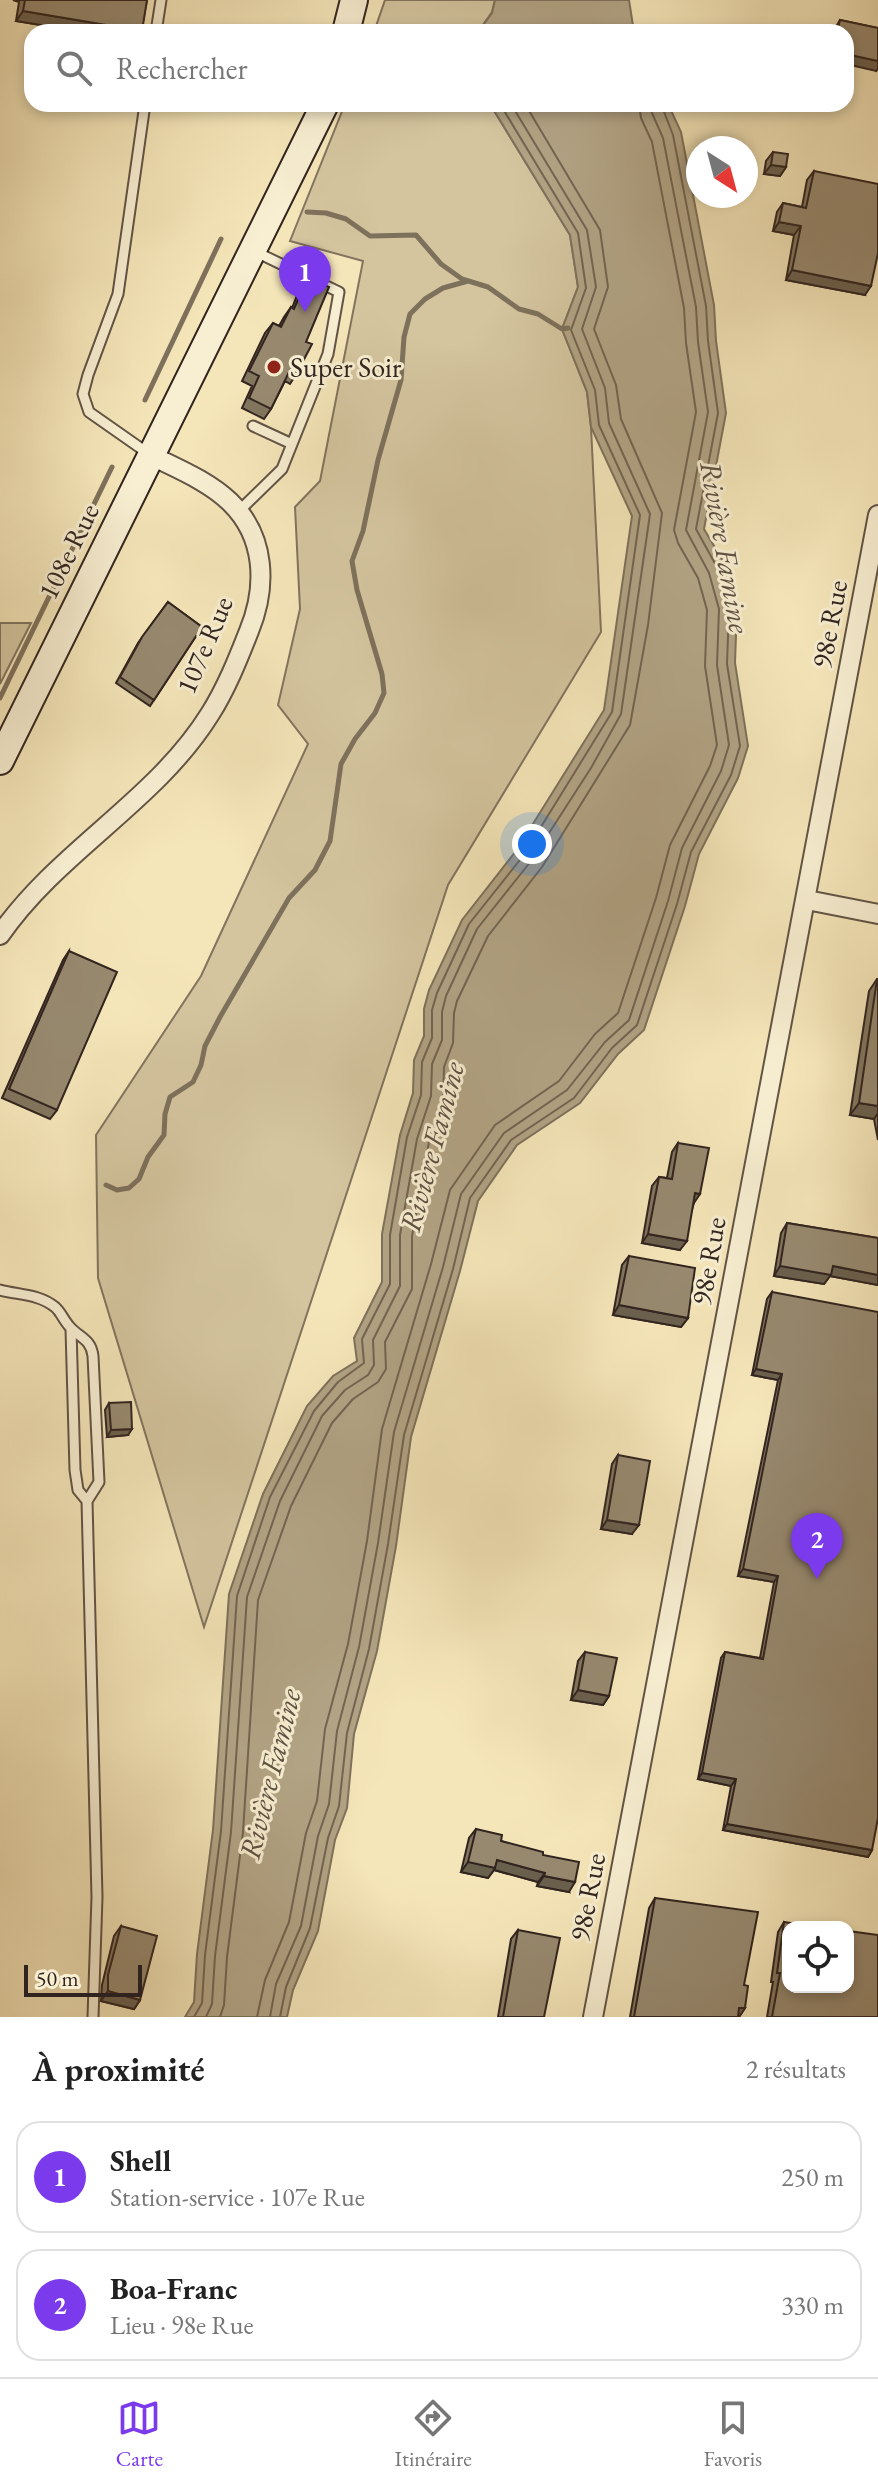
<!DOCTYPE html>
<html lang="fr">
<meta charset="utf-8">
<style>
:root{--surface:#fff;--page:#f2f2f2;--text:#222;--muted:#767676;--line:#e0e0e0;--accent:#7c3aed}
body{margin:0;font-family:"EB Garamond",serif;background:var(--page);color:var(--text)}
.controls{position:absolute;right:24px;bottom:24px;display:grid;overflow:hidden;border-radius:16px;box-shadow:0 4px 12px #0003}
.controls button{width:72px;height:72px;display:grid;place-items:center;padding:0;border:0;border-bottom:2px solid var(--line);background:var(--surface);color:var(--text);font:40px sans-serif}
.compass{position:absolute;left:686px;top:136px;width:72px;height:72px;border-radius:50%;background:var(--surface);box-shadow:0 4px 12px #0003;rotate:144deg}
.scale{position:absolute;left:24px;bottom:20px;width:118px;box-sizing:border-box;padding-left:8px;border:4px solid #31241f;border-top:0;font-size:22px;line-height:28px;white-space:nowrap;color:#31241f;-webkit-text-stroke:6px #f8efd2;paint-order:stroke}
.you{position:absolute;left:532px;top:844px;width:28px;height:28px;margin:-20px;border:6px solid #fff;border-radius:50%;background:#1a73e8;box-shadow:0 0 0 12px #1a73e833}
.badge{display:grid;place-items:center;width:52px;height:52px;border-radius:50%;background:var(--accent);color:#fff;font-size:26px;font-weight:700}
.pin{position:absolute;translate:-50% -66px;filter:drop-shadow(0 2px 4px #0008)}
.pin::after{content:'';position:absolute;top:42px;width:28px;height:24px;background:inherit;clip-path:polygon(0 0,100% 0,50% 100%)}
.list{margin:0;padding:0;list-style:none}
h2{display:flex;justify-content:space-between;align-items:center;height:104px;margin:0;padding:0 32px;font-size:34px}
h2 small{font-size:26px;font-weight:400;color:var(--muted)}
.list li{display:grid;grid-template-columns:52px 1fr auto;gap:24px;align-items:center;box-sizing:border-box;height:112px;margin:0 16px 16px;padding:0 16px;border:2px solid var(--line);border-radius:24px}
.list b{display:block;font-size:30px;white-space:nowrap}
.list p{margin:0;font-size:26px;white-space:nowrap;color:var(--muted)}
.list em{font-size:26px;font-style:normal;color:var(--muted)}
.icon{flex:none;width:44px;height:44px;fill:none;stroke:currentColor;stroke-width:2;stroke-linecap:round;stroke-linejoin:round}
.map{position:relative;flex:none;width:878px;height:2017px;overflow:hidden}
.search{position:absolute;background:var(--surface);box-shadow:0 4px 12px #0003;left:24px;right:24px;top:24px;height:88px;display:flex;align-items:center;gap:20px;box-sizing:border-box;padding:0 28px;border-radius:24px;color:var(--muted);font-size:30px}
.sheet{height:360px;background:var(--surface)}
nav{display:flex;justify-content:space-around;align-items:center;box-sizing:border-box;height:112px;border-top:2px solid var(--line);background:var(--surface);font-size:22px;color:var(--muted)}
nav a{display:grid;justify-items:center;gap:4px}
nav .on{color:var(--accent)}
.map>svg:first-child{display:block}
</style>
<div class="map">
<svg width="878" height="2017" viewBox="0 0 878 2017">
<rect width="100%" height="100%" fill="#f5e6b9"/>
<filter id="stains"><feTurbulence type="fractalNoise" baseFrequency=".0025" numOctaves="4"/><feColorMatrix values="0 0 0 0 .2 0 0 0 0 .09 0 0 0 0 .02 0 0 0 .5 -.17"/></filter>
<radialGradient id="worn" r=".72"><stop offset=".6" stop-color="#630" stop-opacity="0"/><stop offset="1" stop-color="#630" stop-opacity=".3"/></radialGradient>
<!-- green -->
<path fill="#d4c59f" stroke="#82745f" stroke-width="2" d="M385 0H495L492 12 478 32H374Z
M345 104H490L570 235 578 287 562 329 587 392 591 427 601 632 448 885 204 1627 98 1278 96 1135 201 976 308 744 278 705 300 609 295 507 320 481 363 261 290 241Z
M0 623H31L0 684Z"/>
<!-- water -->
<path fill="#b2a485" stroke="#7e715c" stroke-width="2" d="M495 0H629L634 32H478L492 13Z
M490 104H668L681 132 714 305 716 341 726 413 704 529 726 566 737 607 735 663 748 746 738 778 699 854 685 906 644 1030 618 1054 580 1103 517 1145 478 1201 460 1271 411 1437 396 1546 377 1651 354 1734 347 1808 335 1840 318 1931 293 1990 287 2017H185L194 2002 197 1954 213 1830 229 1594 263 1494 307 1406 333 1376 357 1361 354 1338 382 1282V1234L400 1135 413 1093 414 1060 424 1036V1009L429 990 462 920 516 851 604 710 632 516 591 427 587 392 562 329 578 287 570 235Z"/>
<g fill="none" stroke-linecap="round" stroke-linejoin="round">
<!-- shore -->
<path stroke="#726452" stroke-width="2" d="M194 2017 202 2003 205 1955 221 1831 237 1596 270 1497 314 1411 338 1382 364 1363 362 1339 390 1284V1235L407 1137 421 1095 422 1062 432 1038V1010L437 993 469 924 523 856 612 712 640 515 599 425 595 390 571 330 586 288 578 233 500 104
M206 2017 212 2004 215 1956 231 1832 247 1597 280 1501 322 1416 345 1390 368 1375 374 1365 373 1340 400 1286V1235L417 1139 431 1096 432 1064 442 1040V1012L446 996 477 929 531 861 591 768 621 714 650 514 609 423 605 388 582 329 596 287 587 230 511 104
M220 2017 224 2005 227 1957 243 1832 258 1600 291 1506 332 1423 353 1399 378 1382 386 1369 385 1342 412 1289V1236L429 1142 443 1099 444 1067 453 1043 454 1013 457 1001 488 936 542 867 630 725 648 625 662 513 621 419 616 385 594 329 608 287 600 230 525 104
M257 2017 265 1980 289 1922 306 1833 317 1801 325 1729 348 1644 367 1541 382 1429 431 1264 450 1190 495 1125 559 1081 595 1034 618 1013 656 898 670 845 710 766 717 745 705 666 707 610 698 578 678 543 674 530 696 412 686 343 684 308 652 142 641 118 639 104
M270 2017 276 1984 301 1926 318 1836 329 1804 337 1731 359 1647 378 1543 394 1432 443 1267 461 1194 504 1133 567 1090 605 1042 629 1020 668 901 682 848 721 771 729 745 717 665 719 609 709 573 686 530 708 412 698 342 696 307 663 138 652 113 651 104
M280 2017 286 1987 310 1928 328 1838 339 1806 347 1733 369 1649 388 1544 404 1435 453 1269 470 1198 511 1140 574 1098 612 1048 637 1025 677 904 691 852 731 775 740 746 727 664 729 608 718 569 696 529 718 413 708 341 706 306 673 135 661 104"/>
<!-- stream -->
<path stroke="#7e715c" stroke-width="5" d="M307 212 326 213 346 219 370 236 416 235 441 264 462 279 488 287 519 309 538 314 562 329 568 328
M145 400 221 239
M0 698 112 467
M106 1185 117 1190 129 1188 139 1179 148 1157 164 1135 165 1114 170 1097 193 1082 201 1065 205 1046 220 1017 289 898 315 870 330 841 341 764 355 739 375 713 384 693 382 674 357 590 352 561 363 531 378 460 401 380 404 337 410 314 425 299 443 288 468 281"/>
<defs>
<path id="service" d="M156 32 161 0
M145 104 118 294 88 375 83 394 89 412 149 454
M253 426 292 444
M238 512 282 469 328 354 339 292 256 252
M0 1290C19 1295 39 1294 55 1307 61 1312 64 1321 70 1327 80 1338 91 1339 93 1356L99 1482 87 1501 97 1897 93 2017
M71 1329 75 1470 78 1490 87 1501"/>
<path id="minor" d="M807 900 878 914
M0 935C58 851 156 801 210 714 226 689 238 659 249 631 267 587 266 537 230 502 208 481 178 469 152 456
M593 2017 878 515"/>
<path id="secondary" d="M346 32 354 0
M0 761 325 104"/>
</defs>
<!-- service casing -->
<use href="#service" stroke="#625446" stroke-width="13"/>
<!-- minor casing -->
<use href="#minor" stroke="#625446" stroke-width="22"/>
<!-- secondary casing -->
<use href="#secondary" stroke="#31241f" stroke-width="30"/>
<!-- service -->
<use href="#service" stroke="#f8efd2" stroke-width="9"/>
<!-- minor -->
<use href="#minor" stroke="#f8efd2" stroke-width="18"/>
<!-- secondary -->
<use href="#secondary" stroke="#f8efd2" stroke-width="26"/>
</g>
<!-- wall -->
<path fill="#82765f" stroke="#31241f" stroke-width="2" d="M13 0H147L141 32H84L16 21 19 2Z
M840 20 878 28V69L876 71 846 32H833Z
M773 152 786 167 780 176 764 174 766 161Z
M814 171 865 295 786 280 794 235 773 231 777 212 783 203 802 207 807 180Z
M307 278 306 342 297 373 290 384 285 381 271 409 264 419 242 408 252 386 242 381 265 333 273 323 279 326 284 317 291 307 292 308 300 288Z
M168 602 202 627 150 706 116 683 138 643Z
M69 951 57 1110 50 1119 2 1098 63 960Z
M877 979H878V1140L874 1119 850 1115 869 991Z
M678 1143 694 1203 680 1250 642 1243 652 1186 659 1177 667 1178 672 1152Z
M787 1223 878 1238V1285L830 1276 824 1284 774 1276 781 1233Z
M629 1256 688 1318 681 1327 613 1315 622 1265Z
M772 1292 872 1850 868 1857 723 1830 731 1786 698 1779 721 1658 725 1652 760 1658 774 1582 738 1576 778 1380 752 1375 767 1299Z
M109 1403 128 1435 107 1437 105 1410Z
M618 1455 632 1534 601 1529 612 1464Z
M585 1652 609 1696 603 1705 571 1700 578 1661Z
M476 1829 501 1841 543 1855 569 1892 537 1886 538 1882 494 1870 488 1878 461 1872 469 1838Z
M655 1898 744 1985 745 2008 739 2017H630L649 1908Z
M784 1922 878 2017H767L773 1982H771L778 1932Z
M121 1926 140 2000 134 2009 101 2001 102 1985 114 1936Z
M518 1930 544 2017H498L511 1939Z"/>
<!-- shaded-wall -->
<path fill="#6a604e" stroke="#31241f" stroke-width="2" d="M23 11 142 31 84 32 16 21Z
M846 54 878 61V69L876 71 846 64Z
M771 165 786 167 780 176 764 174Z
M779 222 801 226 794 235 773 231Z
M792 270 871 286 865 295 786 280Z
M859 1103 878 1106V1113L874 1119 850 1115Z
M695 1193 700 1194 694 1203 689 1202Z
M648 1234 687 1241 680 1250 642 1243Z
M780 1266H833L878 1275V1285L830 1276 824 1284 774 1276Z
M619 1305 688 1318 681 1327 613 1315Z
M756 1369 782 1374 778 1380 752 1375Z
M132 1429 128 1435 107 1437 111 1430Z
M607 1520 639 1525 632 1534 601 1529Z
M743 1569 778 1576 774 1582 738 1576Z
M578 1690 609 1696 603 1705 571 1700Z
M702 1773 736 1779 731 1786 698 1779Z
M727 1824 872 1850 868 1857 723 1830Z
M497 1860 545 1873 538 1882 494 1870 488 1878 461 1872 468 1862Z
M544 1876 575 1882 569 1892 537 1886Z
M108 1991 140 2000 134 2009 101 2001Z
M739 2008H745L739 2017H733Z"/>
<!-- building -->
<path fill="#97896f" stroke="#31241f" stroke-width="2" d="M25 0H147L142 31 23 11Z
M840 20 878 28V61L846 54V32H837Z
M773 152 788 154 786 167 771 165Z
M814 171 878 184V253L871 286 792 270 801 226 779 222 783 203 806 208Z
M307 278 329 287 306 342 312 344 297 373 290 370 271 409 249 398 259 376 249 371 273 323 281 327 291 307 294 309Z
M168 602 202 627 154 700 120 677 142 637Z
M69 951 117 972 57 1110 9 1089Z
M877 979H878V1106L859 1103Z
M678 1143 709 1148 700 1194 695 1193 687 1241 648 1234 659 1177 672 1179Z
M787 1223 878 1238V1275L833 1266 831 1275 780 1266Z
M629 1256 695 1268 688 1318 619 1305Z
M772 1292 878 1312V1818L872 1850 727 1824 736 1779 702 1773 725 1652 763 1659 778 1576 743 1569 782 1374 756 1369Z
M131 1402 132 1429 111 1430 109 1403Z
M618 1455 650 1461 639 1525 607 1520Z
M585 1652 617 1658 609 1696 578 1690Z
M476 1829 502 1835 501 1841 543 1852V1855L579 1862 575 1882 544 1876 545 1873 497 1860 495 1868 468 1862Z
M655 1898 758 1912 744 1985 748 1986 745 2008H739L738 2017H634Z
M784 1922 817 1927H788V1987H848V1931L878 1935V2017H772L780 1973H777Z
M121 1926 157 1936 140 2000 108 1991V1975Z
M518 1930 560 1938 544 2017H503Z"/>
<!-- markers -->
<circle fill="#8f2418" stroke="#f8efd2" stroke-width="3" cx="274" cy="367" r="8"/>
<g text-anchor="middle" stroke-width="6" stroke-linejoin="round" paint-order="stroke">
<!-- poi labels -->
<g font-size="28" fill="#31241f" stroke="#f8efd2" text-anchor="start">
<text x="290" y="377">Super Soir</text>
</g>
<!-- street labels -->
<g font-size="28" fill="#31241f" stroke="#f8efd2">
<text transform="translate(68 551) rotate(-64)" y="10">108e Rue</text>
<text transform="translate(829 624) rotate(-79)" y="10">98e Rue</text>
<text transform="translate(204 645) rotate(-67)" y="10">107e Rue</text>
<text transform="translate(708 1261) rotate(-80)" y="10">98e Rue</text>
<text transform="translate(587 1897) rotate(-79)" y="10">98e Rue</text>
</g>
<!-- water labels -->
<g font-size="30" font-style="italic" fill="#5e5143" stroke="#f8efd2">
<text transform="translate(725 547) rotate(80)" y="10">Rivière Famine</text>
<text transform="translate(432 1147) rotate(-75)" y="10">Rivière Famine</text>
<text transform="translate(270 1774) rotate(-76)" y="10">Rivière Famine</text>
</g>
</g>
<rect width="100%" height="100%" filter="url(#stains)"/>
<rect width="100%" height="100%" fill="url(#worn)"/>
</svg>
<div class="controls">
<button><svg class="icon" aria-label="locate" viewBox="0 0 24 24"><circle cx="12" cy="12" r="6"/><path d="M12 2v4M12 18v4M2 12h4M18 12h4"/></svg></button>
</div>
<svg class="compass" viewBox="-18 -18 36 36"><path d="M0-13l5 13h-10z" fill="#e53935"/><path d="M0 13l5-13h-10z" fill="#767676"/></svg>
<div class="scale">50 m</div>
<div class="you"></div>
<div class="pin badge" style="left:305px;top:312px">1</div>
<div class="pin badge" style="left:817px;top:1579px">2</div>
<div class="search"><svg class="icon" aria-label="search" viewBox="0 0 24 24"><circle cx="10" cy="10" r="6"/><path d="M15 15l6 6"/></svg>Rechercher</div>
</div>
<section class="sheet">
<h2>À proximité<small>2 résultats</small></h2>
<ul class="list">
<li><span class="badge">1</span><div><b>Shell</b><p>Station-service · 107e Rue</p></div><em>250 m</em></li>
<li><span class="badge">2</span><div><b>Boa-Franc</b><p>Lieu · 98e Rue</p></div><em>330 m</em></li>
</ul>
</section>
<nav>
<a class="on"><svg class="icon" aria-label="map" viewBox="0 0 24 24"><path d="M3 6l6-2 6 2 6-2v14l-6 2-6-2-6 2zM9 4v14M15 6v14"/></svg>Carte</a>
<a><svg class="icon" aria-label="directions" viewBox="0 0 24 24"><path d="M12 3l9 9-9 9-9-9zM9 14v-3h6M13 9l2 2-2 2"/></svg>Itinéraire</a>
<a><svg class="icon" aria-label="saved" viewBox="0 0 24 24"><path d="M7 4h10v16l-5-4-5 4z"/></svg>Favoris</a>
</nav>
